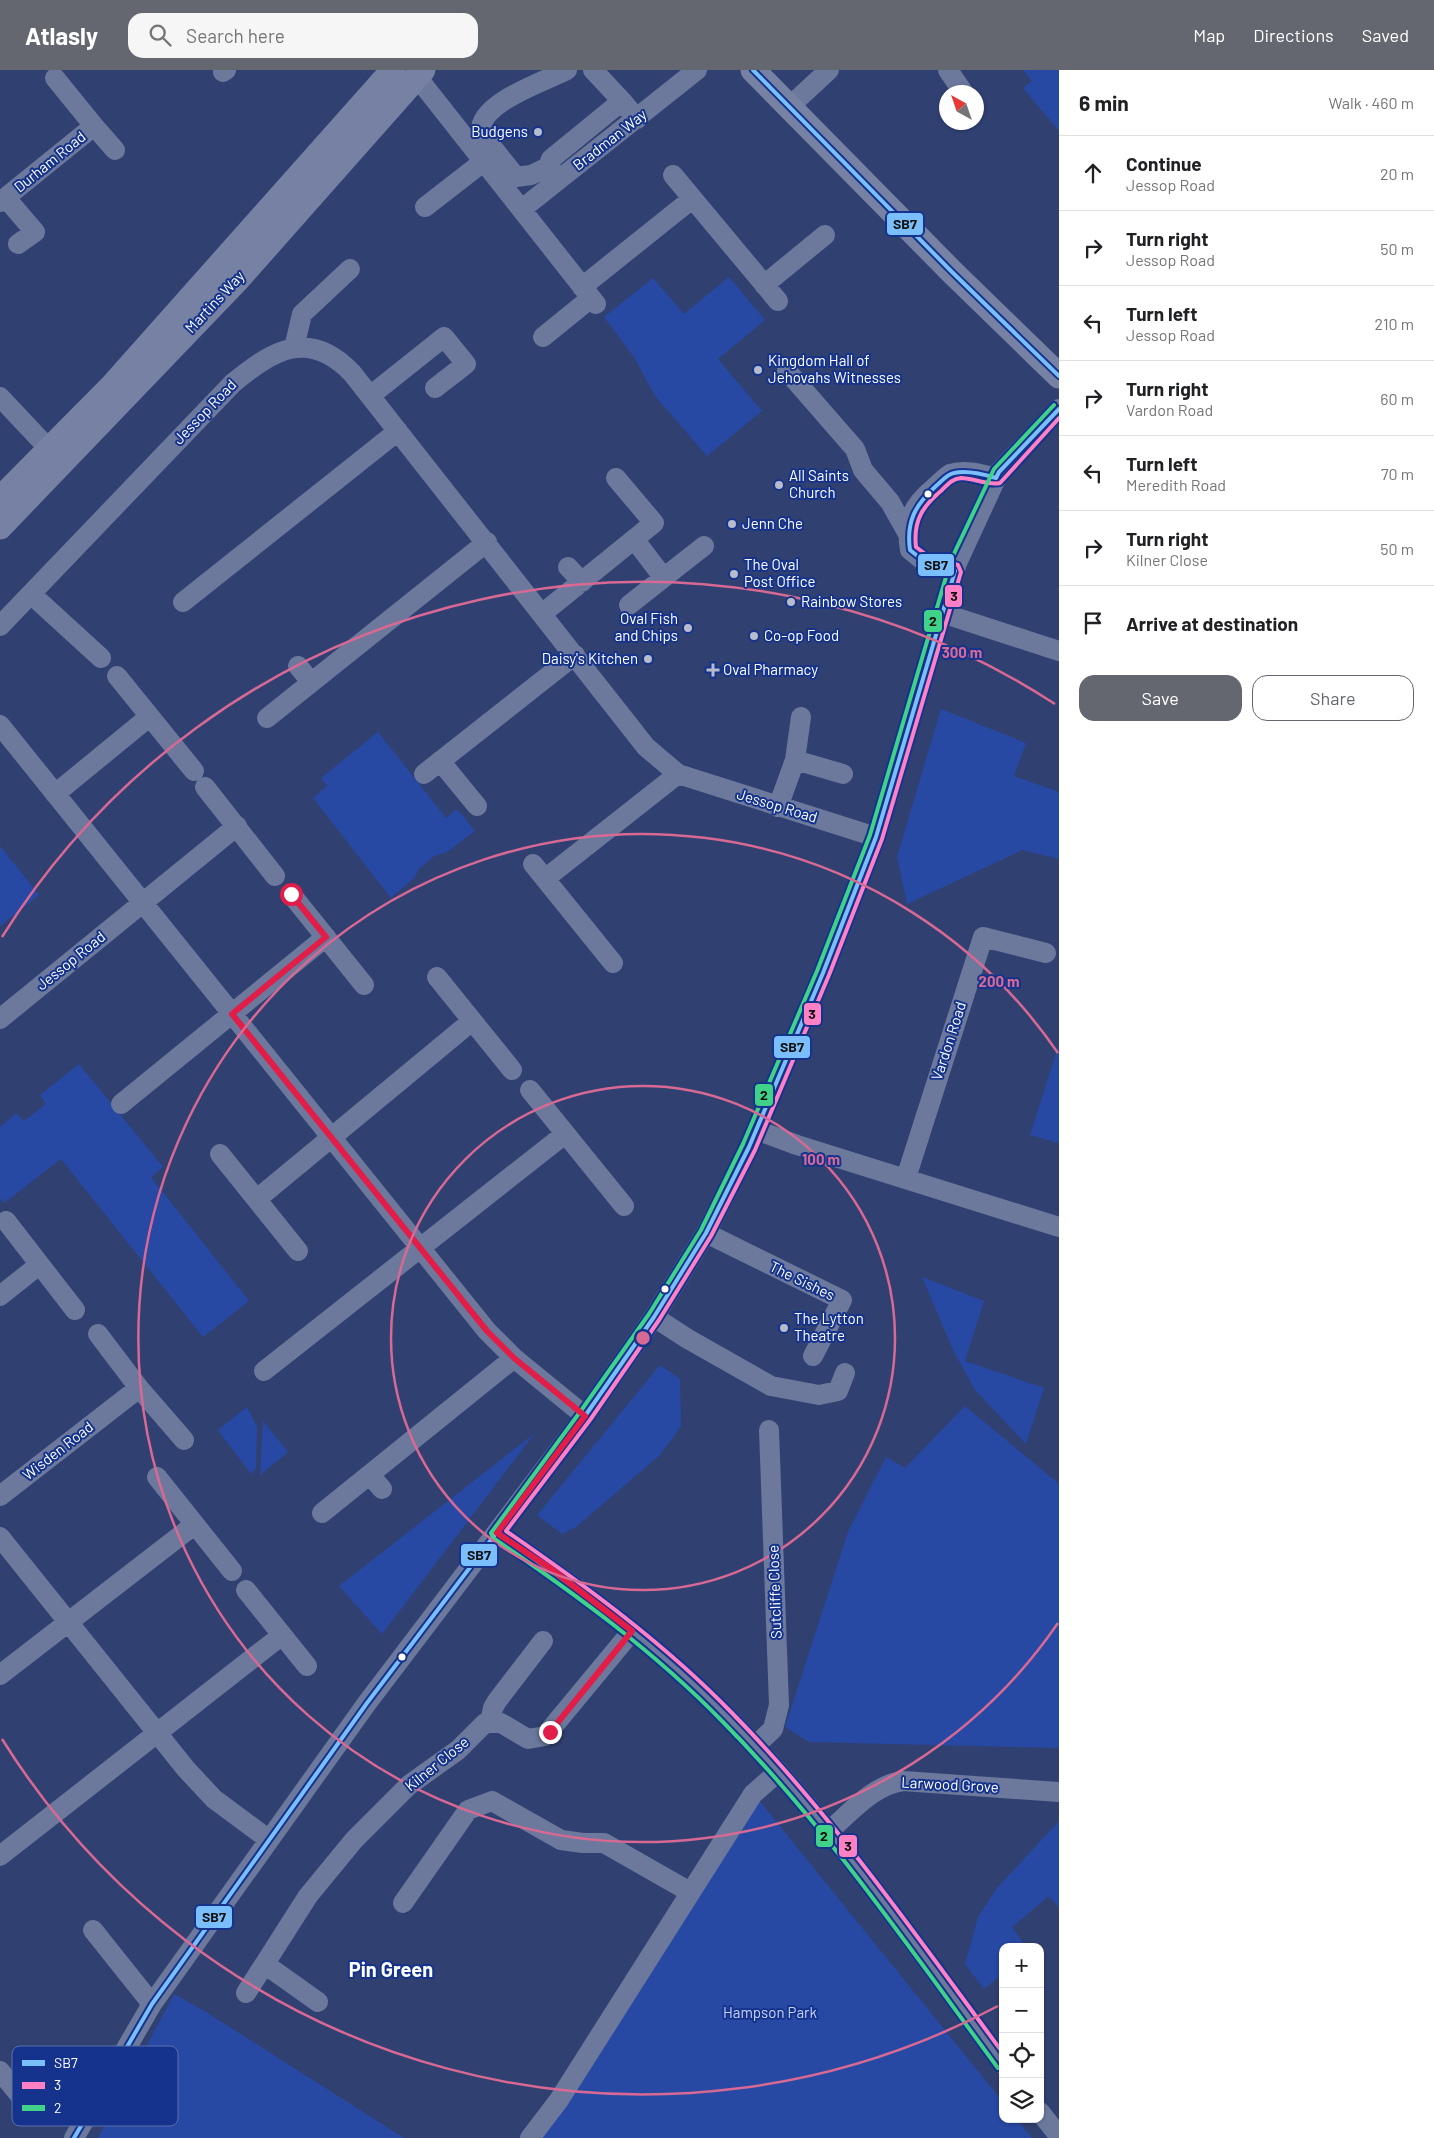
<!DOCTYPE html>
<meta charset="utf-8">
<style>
:root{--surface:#fff;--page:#f6f6f6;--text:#202124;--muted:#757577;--line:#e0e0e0;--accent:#646770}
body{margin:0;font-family:Barlow,sans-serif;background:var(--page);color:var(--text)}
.controls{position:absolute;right:15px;bottom:15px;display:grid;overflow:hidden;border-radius:10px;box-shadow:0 1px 4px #0004}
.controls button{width:45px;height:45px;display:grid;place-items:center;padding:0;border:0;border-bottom:1px solid var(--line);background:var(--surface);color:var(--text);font:25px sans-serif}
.compass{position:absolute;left:939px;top:15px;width:45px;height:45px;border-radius:50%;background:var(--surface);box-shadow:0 1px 4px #0004;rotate:320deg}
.stop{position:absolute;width:15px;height:15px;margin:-11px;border:4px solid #e11d48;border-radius:50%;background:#fff}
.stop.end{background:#e11d48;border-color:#fff;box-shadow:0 1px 5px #0008}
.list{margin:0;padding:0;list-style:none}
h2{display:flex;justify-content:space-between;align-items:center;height:65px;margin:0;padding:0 20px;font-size:21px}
h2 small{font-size:16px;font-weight:400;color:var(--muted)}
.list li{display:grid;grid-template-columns:32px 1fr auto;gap:15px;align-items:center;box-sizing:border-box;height:75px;padding:0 20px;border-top:1px solid var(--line)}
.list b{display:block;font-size:19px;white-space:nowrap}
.list p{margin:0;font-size:16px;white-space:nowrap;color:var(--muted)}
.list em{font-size:16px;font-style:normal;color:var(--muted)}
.actions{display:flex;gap:10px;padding:15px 20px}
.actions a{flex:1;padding:11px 0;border:1px solid var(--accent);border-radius:15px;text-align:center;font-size:18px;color:var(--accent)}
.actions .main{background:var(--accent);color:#fff}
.icon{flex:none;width:28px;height:28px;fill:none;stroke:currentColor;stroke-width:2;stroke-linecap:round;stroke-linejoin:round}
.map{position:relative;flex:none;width:1059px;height:2068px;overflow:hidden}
header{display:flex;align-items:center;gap:30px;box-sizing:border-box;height:70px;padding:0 25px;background:var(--accent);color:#fff}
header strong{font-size:24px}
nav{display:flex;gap:28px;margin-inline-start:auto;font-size:18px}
.search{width:350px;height:45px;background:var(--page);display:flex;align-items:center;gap:12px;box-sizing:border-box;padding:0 18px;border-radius:15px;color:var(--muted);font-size:19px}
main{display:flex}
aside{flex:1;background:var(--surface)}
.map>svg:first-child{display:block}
</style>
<header>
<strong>Atlasly</strong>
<div class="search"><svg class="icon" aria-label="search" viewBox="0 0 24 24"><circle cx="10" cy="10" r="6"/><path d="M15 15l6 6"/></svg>Search here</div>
<nav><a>Map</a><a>Directions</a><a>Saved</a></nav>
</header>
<main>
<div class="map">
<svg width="1059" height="2068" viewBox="0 0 1059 2068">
<rect width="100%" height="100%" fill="#304071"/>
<!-- green -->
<path fill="#2849a3" d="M1023 0H1059V61L1023 18 1032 11Z
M729 207 765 250 718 289 762 341 707 386 655 326 634 287 604 247 653 208 684 244Z
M941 639 1026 673 1014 706 1059 722V789L1022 780 907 834 897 787Z
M378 662 446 748 457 739 475 761 447 782 434 786 419 799 414 808 391 828 313 728 327 716 321 708Z
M0 776 39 825 0 856Z
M1059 974V1073L1030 1065Z
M79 994 163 1097 151 1107 249 1231 203 1267 61 1089 4 1133 0 1128V1057L16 1043 24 1051 46 1034 40 1025Z
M922 1207 984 1231 965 1291 1044 1318 1026 1374 975 1320 953 1280Z
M660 1295 680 1309 681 1356 660 1385 576 1457 562 1464 537 1445Z
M965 1336 1059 1414V1678L809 1672 785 1657 848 1462 886 1387 905 1398Z
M247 1337 257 1357 256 1398 251 1404 218 1360Z
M263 1351 288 1382 260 1405Z
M535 1363 382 1564 339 1516Z
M758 1729 1003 2032V2049H1017L1032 2068H539Z
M1059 1751V1838L1049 1826 1012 1857 1026 1877H1003V1904L984 1919 965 1894 978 1847 997 1818Z
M174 1924 206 1942 404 2068H98Z"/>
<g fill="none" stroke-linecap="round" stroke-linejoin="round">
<!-- minor -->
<path stroke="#6c799d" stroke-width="20" d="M593 0 622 31
M948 0 963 22
M223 2 226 0
M417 7 596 234
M789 37 829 0
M94 56 115 80
M548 97 531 105 516 107 481 63C477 33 546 11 567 0
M673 105 778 231
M557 106 548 97 551 89 622 31 637 49
M6 128 35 162 18 174
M0 132 94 56 55 8
M425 137 483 92
M522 139 697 0
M764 215 825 165
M582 217 692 129
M543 267 591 228
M294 278 302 244 350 199
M787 301 855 379 863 400 890 432 907 462
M370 326 444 267 466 294 435 318
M0 327 50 380
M634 469 663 507
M568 497 582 512
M955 501 925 492 910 480C905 451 912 436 935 417 940 413 945 407 950 404 964 399 982 404 996 408
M31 524 101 588
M183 532 398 361
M629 535 704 476
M543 543 654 453 616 408
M942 543 1059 581
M0 556 233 313C273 280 309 258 352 303L646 677 678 704 876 767
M298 596 311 612
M117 606 194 701
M267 648 487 472
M0 655 487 1261 514 1288 585 1346
M795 690 843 704
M440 691 477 736
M424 704 575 585
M205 717 275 806
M55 724 149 647
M778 737 795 690 801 647
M533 794 613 893
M546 808 678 704
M291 824 364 915
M437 907 512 1000
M0 949 237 756
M530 1020 624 1136
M121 1034 326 867
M756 1060 797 1075 1059 1157
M220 1084 298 1181
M906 1108 983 867 1046 883
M257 1129 472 951
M6 1151 75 1240
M706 1163 842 1230 813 1286
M0 1226 39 1195
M654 1247 688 1269 771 1316 819 1325 838 1321 845 1303
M98 1264 139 1318 184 1370
M264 1301 565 1064
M370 1405 382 1419
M157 1407 232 1501
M0 1426 139 1318
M322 1443 514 1288
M497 1463C591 1525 680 1594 756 1677 847 1775 923 1887 1003 1994
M0 1467 186 1699 214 1729 268 1769
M246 1520 307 1596
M0 1605 194 1455
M490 1652 493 1638 497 1631 543 1571
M755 1676 773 1659 779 1635 769 1360
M828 1762C851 1742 873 1715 903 1711L1059 1722
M0 1786 281 1566
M403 1833 468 1740 492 1731 561 1770 583 1773H604L690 1822
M93 1860 152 1934
M266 1895 318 1932
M246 1923 308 1826 354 1770 409 1715 458 1680 485 1653H501L528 1669 545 1666 632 1561
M0 2001 22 2028
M1040 2042 1059 2066
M74 2068 152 1934 367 1633 585 1346 654 1247 706 1163 749 1077 823 903 876 767 957 493 999 402 1059 339
M530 2068 559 2030 753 1724 778 1702"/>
<!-- major -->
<path stroke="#7681a3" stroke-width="25" d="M753 0 952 202 1059 306
M0 429 112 316 393 0
M0 457 238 209 423 0"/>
<defs>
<path id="bus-1" d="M753 0 952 202 1059 306
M74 2068 152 1934 367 1633 585 1346 654 1247 706 1163 749 1077 823 903 876 767 955 501 925 492 910 480C906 452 915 435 936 416 942 411 947 404 954 403 968 400 983 404 996 408L999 402 1059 339"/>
<path id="bus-2" d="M1003 1983C917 1867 834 1747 732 1643 665 1574 586 1516 506 1461L590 1350 659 1250 711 1166 755 1080 829 905 882 769 961 502 958 495 928 486 916 477C913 450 923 436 942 420 948 414 952 409 961 408 973 408 989 416 1000 413L1059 348"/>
<path id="bus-3" d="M998 1998C910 1879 827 1757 723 1652 654 1581 574 1523 493 1468L491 1463 580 1342 649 1244 701 1160 743 1074 817 901 870 765 951 490 994 399 1054 335"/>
</defs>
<!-- bus-1 casing -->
<use href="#bus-1" stroke="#15338c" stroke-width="8"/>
<!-- bus-2 casing -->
<use href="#bus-2" stroke="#15338c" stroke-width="8"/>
<!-- bus-3 casing -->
<use href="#bus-3" stroke="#15338c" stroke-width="8"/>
<!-- bus-1 -->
<use href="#bus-1" stroke="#7abffc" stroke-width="4"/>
<!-- bus-2 -->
<use href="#bus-2" stroke="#ff80c5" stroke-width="4"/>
<!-- bus-3 -->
<use href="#bus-3" stroke="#40d288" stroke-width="4"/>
</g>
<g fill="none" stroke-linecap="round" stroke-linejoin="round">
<!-- route -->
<path stroke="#e11d48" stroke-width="6" d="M291 824 326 867 232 944 487 1261 514 1288 585 1346 497 1463 550 1498 632 1561 550 1662"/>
</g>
<!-- distance rings -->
<g fill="none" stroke="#d76994" stroke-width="2.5">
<circle cx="643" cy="1268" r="252"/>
<path d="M1058 1553A504 504 0 1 1 1058 983"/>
<path d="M998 1936A756 756 0 0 1 2 1669M2 867A756 756 0 0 1 1055 634"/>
</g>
<!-- markers -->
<g fill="#b7bccd" stroke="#15338c" stroke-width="2">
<circle cx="538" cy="62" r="5"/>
<circle cx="758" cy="300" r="5"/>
<circle cx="779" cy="415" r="5"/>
<circle cx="732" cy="454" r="5"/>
<circle cx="734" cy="504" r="5"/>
<circle cx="791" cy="532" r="5"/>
<circle cx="688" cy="558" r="5"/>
<circle cx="754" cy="566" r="5"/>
<circle cx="648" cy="589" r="5"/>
<path d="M710.5 592.5h5v5h5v5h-5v5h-5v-5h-5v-5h5z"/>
<circle cx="784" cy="1258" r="5"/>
</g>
<g fill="#fff" stroke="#15338c" stroke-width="2">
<circle cx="928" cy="424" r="4.5"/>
<circle cx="665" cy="1219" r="4.5"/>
<circle cx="402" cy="1587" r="4.5"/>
</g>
<g text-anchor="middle" stroke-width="4" stroke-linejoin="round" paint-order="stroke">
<!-- poi labels -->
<g font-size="15" fill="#fff" stroke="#15338c" text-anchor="start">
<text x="528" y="67" text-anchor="end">Budgens</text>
<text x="768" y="296">Kingdom Hall of<tspan x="768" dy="17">Jehovahs Witnesses</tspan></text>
<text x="789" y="411">All Saints<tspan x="789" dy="17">Church</tspan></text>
<text x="742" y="459">Jenn Che</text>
<text x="744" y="500">The Oval<tspan x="744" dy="17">Post Office</tspan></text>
<text x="801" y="537">Rainbow Stores</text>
<text x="678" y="554" text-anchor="end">Oval Fish<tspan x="678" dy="17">and Chips</tspan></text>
<text x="764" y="571">Co-op Food</text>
<text x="638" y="594" text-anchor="end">Daisy's Kitchen</text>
<text x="723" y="605">Oval Pharmacy</text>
<text x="794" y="1254">The Lytton<tspan x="794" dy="17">Theatre</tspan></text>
</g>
<!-- street labels -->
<g font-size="15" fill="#fff" stroke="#15338c">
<text transform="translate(610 70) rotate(-38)" y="5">Bradman Way</text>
<text transform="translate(50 92) rotate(-39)" y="5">Durham Road</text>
<text transform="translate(215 232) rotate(-47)" y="5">Martins Way</text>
<text transform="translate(205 342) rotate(-46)" y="5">Jessop Road</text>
<text transform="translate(777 736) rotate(17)" y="5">Jessop Road</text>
<text transform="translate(71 891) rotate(-39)" y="5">Jessop Road</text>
<text transform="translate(949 971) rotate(-72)" y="5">Vardon Road</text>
<text transform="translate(802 1211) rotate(26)" y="5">The Sishes</text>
<text transform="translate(58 1381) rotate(-38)" y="5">Wisden Road</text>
<text transform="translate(775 1522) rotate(-92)" y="5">Sutcliffe Close</text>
<text transform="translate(437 1694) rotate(-39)" y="5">Kilner Close</text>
<text transform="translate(950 1715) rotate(3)" y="5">Larwood Grove</text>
</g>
<!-- park labels -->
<g font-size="15" fill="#c5d3fb" stroke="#15338c">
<text x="770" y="1948">Hampson Park</text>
</g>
<!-- district labels -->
<g font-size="20" font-weight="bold" fill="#fff" stroke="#15338c">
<text x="391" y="1907">Pin Green</text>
</g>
</g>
<!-- legend -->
<rect x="12" y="1976" width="166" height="80" rx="8" fill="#15338c" stroke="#5b70ae" stroke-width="1"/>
<rect x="22" y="1990" width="23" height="6" fill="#7abffc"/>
<rect x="22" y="2012" width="23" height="7" fill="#ff80c5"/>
<rect x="22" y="2035" width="23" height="6" fill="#40d288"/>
<g font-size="14" fill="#fff">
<text x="54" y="1998">SB7</text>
<text x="54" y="2020">3</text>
<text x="54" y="2043">2</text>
</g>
<circle cx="643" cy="1268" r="8" fill="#d76994" stroke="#15338c" stroke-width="2.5"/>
<g font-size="15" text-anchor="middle" font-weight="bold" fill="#d76994" stroke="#15338c" stroke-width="4" stroke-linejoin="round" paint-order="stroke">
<text x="962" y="588">300 m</text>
<text x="999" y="917">200 m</text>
<text x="821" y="1095">100 m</text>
</g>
<g stroke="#15338c" stroke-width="2">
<rect x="886" y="142" width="38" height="24" rx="5" fill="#7abffc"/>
<rect x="917" y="483" width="38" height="24" rx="5" fill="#7abffc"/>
<rect x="944" y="514" width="19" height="24" rx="5" fill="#ff80c5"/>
<rect x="923" y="539" width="20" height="24" rx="5" fill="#40d288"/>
<rect x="803" y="932" width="19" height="24" rx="5" fill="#ff80c5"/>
<rect x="773" y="965" width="38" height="24" rx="5" fill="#7abffc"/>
<rect x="754" y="1013" width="20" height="24" rx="5" fill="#40d288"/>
<rect x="460" y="1473" width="38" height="24" rx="5" fill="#7abffc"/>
<rect x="815" y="1754" width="19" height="24" rx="5" fill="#40d288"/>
<rect x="838" y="1764" width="20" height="24" rx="5" fill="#ff80c5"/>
<rect x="195" y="1835" width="38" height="24" rx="5" fill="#7abffc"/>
</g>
<g font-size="14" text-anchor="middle" font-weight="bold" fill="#111">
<text x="905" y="159">SB7</text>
<text x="936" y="500">SB7</text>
<text x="954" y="531">3</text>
<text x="933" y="556">2</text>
<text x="812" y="949">3</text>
<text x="792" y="982">SB7</text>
<text x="764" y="1030">2</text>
<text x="479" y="1490">SB7</text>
<text x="824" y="1771">2</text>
<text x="848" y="1781">3</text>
<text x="214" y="1852">SB7</text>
</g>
</svg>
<div class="controls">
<button>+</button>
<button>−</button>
<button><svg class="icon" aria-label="locate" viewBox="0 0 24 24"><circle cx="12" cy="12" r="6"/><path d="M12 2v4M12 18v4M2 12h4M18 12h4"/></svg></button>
<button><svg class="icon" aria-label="layers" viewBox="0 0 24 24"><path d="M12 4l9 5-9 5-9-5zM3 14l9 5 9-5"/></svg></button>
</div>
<svg class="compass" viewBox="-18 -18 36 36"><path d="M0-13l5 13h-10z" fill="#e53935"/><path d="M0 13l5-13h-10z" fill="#757577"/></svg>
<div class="stop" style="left:291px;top:824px"></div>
<div class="stop end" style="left:550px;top:1662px"></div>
</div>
<aside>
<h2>6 min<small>Walk · 460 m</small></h2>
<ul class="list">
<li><svg class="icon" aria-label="ahead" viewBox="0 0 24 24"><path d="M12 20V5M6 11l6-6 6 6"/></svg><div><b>Continue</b><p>Jessop Road</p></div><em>20 m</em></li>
<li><svg class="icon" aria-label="right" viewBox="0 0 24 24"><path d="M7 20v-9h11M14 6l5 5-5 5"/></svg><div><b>Turn right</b><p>Jessop Road</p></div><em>50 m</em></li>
<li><svg class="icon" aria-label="left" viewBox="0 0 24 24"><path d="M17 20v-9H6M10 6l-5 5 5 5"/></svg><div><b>Turn left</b><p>Jessop Road</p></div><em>210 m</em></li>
<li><svg class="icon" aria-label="right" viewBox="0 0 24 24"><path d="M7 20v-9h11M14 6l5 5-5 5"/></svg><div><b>Turn right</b><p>Vardon Road</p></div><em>60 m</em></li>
<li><svg class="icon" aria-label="left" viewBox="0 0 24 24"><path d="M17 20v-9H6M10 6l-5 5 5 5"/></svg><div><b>Turn left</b><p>Meredith Road</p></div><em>70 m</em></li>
<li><svg class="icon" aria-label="right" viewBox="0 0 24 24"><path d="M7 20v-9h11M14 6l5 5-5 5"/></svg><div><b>Turn right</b><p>Kilner Close</p></div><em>50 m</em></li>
<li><svg class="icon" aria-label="arrive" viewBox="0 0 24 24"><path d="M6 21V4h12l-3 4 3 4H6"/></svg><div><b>Arrive at destination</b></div></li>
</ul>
<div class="actions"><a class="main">Save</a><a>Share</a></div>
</aside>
</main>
